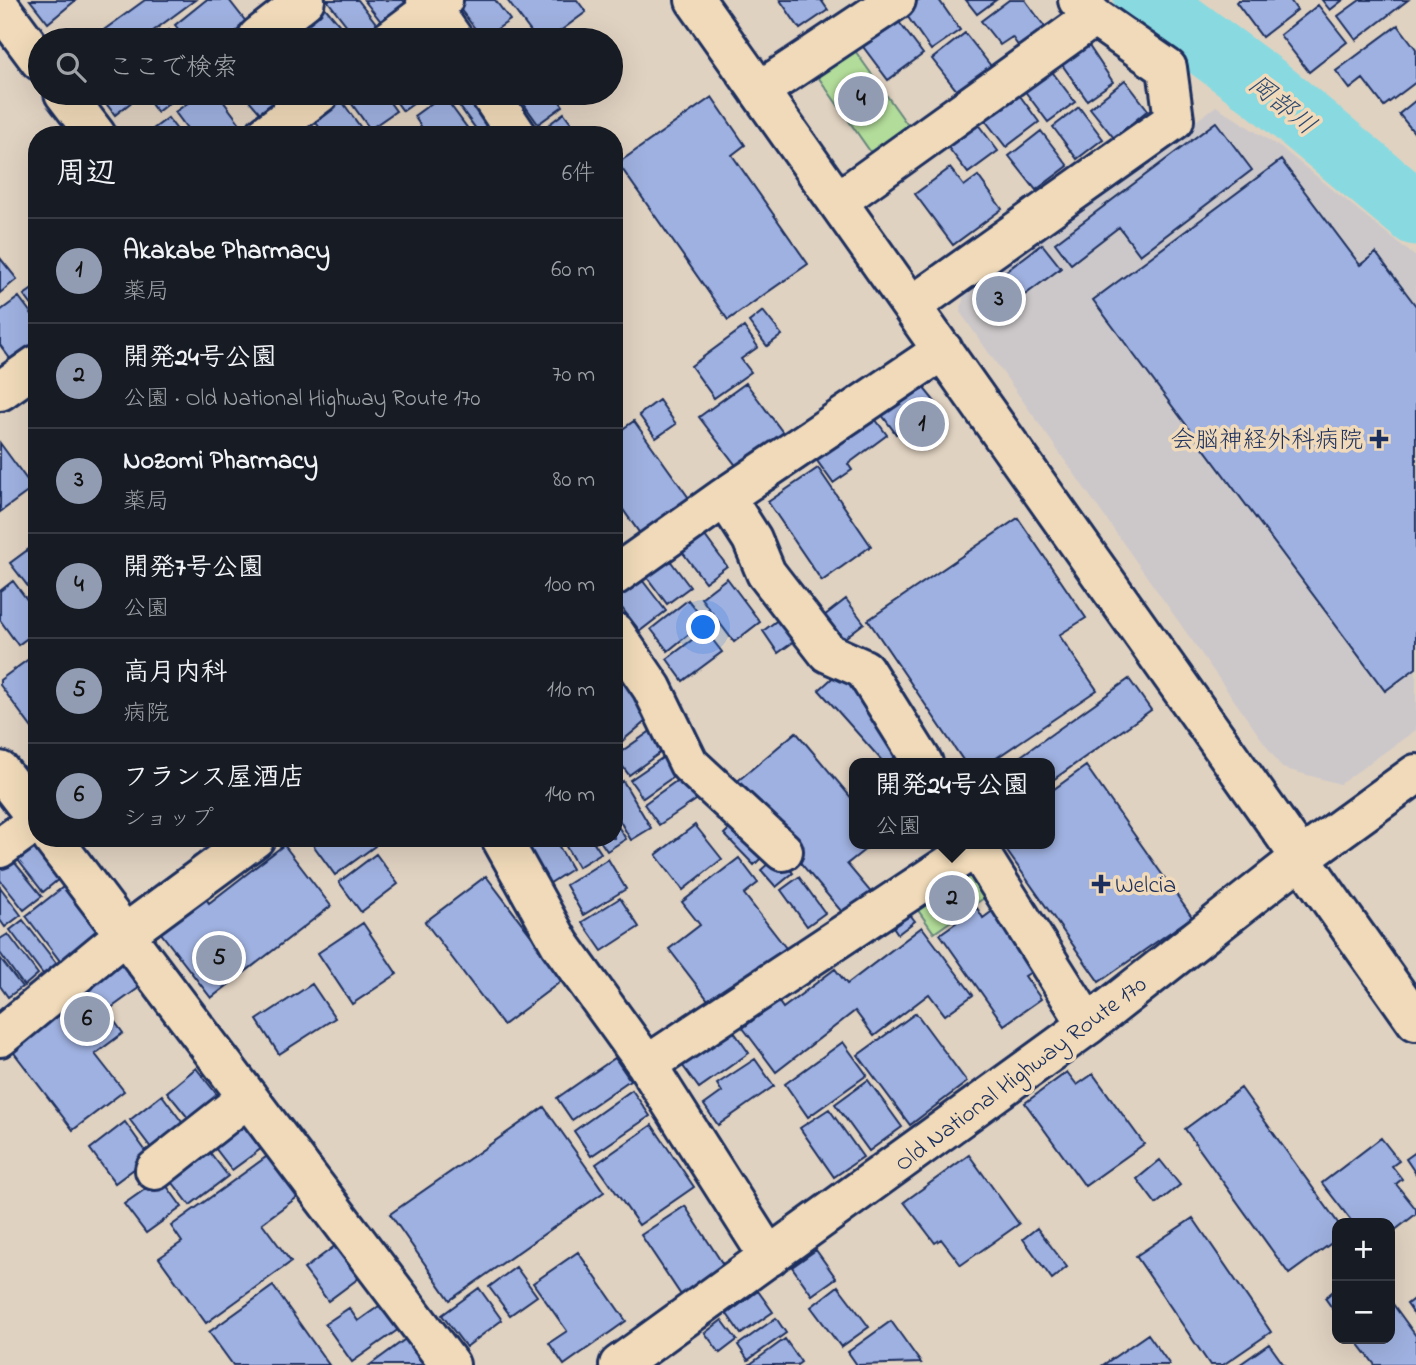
<!DOCTYPE html>
<html lang="ja">
<meta charset="utf-8">
<style>
:root{--surface:#171b24;--page:#242831;--text:#f1f3f6;--muted:#9ea1a6;--line:#363941;--accent:#919bb2}
body{margin:0;font-family:"Indie Flower","Klee One",sans-serif;background:var(--page);color:var(--text)}
.controls{position:absolute;right:21px;bottom:21px;display:grid;overflow:hidden;border-radius:14px;box-shadow:0 7px 28px #0002}
.controls button{width:63px;height:63px;display:grid;place-items:center;padding:0;border:0;border-bottom:2px solid var(--line);background:var(--surface);color:var(--text);font:35px sans-serif}
.you{position:absolute;left:704px;top:628px;width:24px;height:24px;margin:-18px;border:5px solid #fff;border-radius:50%;background:#1a73e8;box-shadow:0 0 0 10px #1a73e833}
.badge{display:grid;place-items:center;width:46px;height:46px;border-radius:50%;background:var(--accent);color:#111;font-size:23px;font-weight:700}
.pin{position:absolute;translate:-50% -50%;border:4px solid #fff;box-shadow:0 2px 7px #0006}
.popup{position:absolute;left:849px;top:758px;width:206px;height:91px;box-sizing:border-box;display:grid;place-content:center;border-radius:14px;background:var(--surface);filter:drop-shadow(0 2px 5px #0005);font-size:23px;white-space:nowrap;color:var(--muted)}
.popup b{font-size:26px;color:var(--text)}
.popup::after{content:'';position:absolute;left:50%;top:100%;margin-left:-14px;border:14px solid transparent;border-top-color:var(--surface)}
.list{margin:0;padding:0;list-style:none}
h2{display:flex;justify-content:space-between;align-items:center;height:91px;margin:0;padding:0 28px;font-size:30px}
h2 small{font-size:23px;font-weight:400;color:var(--muted)}
.list li{display:grid;grid-template-columns:46px 1fr auto;gap:21px;align-items:center;box-sizing:border-box;height:105px;padding:0 28px;border-top:2px solid var(--line)}
.list b{display:block;font-size:26px;white-space:nowrap}
.list p{margin:0;font-size:23px;white-space:nowrap;color:var(--muted)}
.list em{font-size:23px;font-style:normal;color:var(--muted)}
.icon{flex:none;width:38px;height:38px;fill:none;stroke:currentColor;stroke-width:2;stroke-linecap:round;stroke-linejoin:round}
.map{position:relative;flex:none;width:1416px;height:1365px;overflow:hidden}
.search{position:absolute;background:var(--surface);box-shadow:0 7px 28px #0002;left:28px;top:28px;width:595px;height:77px;display:flex;align-items:center;gap:18px;box-sizing:border-box;padding:0 24px;border-radius:38px;color:var(--muted);font-size:26px}
.panel{position:absolute;background:var(--surface);box-shadow:0 7px 28px #0002;left:28px;top:126px;width:595px;height:721px;border-radius:28px}
.map>svg:first-child{display:block}
</style>
<div class="map">
<svg width="1416" height="1365" viewBox="0 0 1416 1365">
<rect width="100%" height="100%" fill="#e0d2c1"/>
<filter id="ink" filterUnits="userSpaceOnUse"><feTurbulence type="fractalNoise" baseFrequency=".0143" numOctaves="2"/><feDisplacementMap in="SourceGraphic" scale="14" xChannelSelector="R" yChannelSelector="G"/><feConvolveMatrix kernelMatrix="1 2 1 2 8 2 1 2 1" color-interpolation-filters="sRGB"/></filter>
<g filter="url(#ink)">
<!-- built -->
<path fill="#ccc8ca" d="M1216 106 1284 150 1416 257V730L1340 784 1282 768 960 312 965 291Z"/>
<!-- green -->
<path fill="#b2dc99" stroke="#66867c" stroke-width="2" d="M851 45 909 127 872 154 814 71Z
M975 870 991 893 934 933 913 903Z"/>
<g fill="none" stroke-linecap="round" stroke-linejoin="round">
<!-- river -->
<path stroke="#89dae0" stroke-width="65" d="M1146 0 1264 87 1416 213"/>
</g>
<!-- building -->
<path fill="#9fb1e0" stroke="#1b2f5e" stroke-width="2" d="M30 0H76L48 23Z
M145 0H195L141 40H90Z
M206 0H229L247 23 225 40H187L175 25Z
M327 0H358L379 27 358 40Z
M364 0H403L407 5 383 24Z
M464 0H495L510 20 483 39 457 5Z
M507 0H577L586 12 548 40H537Z
M780 0H821L828 10 800 29Z
M918 0H939L960 30 931 50 903 10Z
M966 0H996L977 14Z
M1009 0H1025L1045 27 1019 47 1012 37 1000 45 981 21Z
M1238 0H1290L1297 10 1262 37 1236 2Z
M1322 0H1343L1330 10Z
M1360 0H1408L1356 40 1338 16Z
M322 4 352 40H319L302 20Z
M1318 5 1347 42 1309 72 1280 35Z
M896 18 923 54 888 80 861 44Z
M296 23 310 40H275Z
M1398 25 1416 49V82L1384 106 1363 79 1350 89 1336 71Z
M169 30 177 40H156Z
M965 33 991 66 958 92 932 59Z
M1085 40 1113 82 1087 100 1058 59Z
M1047 65 1075 102 1048 122 1021 86Z
M1125 80 1148 110 1114 138 1090 108Z
M1015 89 1039 122 1006 147 981 115Z
M98 93H182L157 112 143 93 115 115Z
M202 93H217L244 129 235 135H192L175 112Z
M243 93H286L260 113Z
M336 93 364 132 360 135H325L309 113Z
M344 93H383L396 111 370 129Z
M390 93H426L427 94 403 111Z
M450 93H481L499 119 479 133Z
M516 93H554L563 106 538 124Z
M443 95 471 133 469 135H427L414 116Z
M712 97 745 145 732 155 808 264 728 320 618 163Z
M1416 100V135L1399 114Z
M1079 107 1103 139 1077 159 1053 127Z
M564 113 580 135H541L539 132Z
M168 118 181 135H145Z
M304 118 316 135H282Z
M974 119 998 151 968 173 944 142Z
M1216 122 1252 170 1140 255 1119 227 1071 264 1055 243Z
M1041 131 1068 166 1036 190 1009 156Z
M1281 160 1360 265 1376 253 1416 306V668L1385 691 1093 300Z
M950 168 964 186 978 176 1002 209 953 245 915 194Z
M1042 244 1061 268 994 318 976 294Z
M0 258 17 279 0 293Z
M37 286V312L24 295Z
M19 297 37 321V346L14 364 0 345V311Z
M763 311 782 335 767 346 749 322Z
M744 327 758 347 741 359 751 372 714 398 691 366Z
M918 381 936 403 896 434 879 411Z
M746 383 787 438 741 472 699 417Z
M659 400 676 424 656 438 639 415Z
M873 416 887 435 848 464 852 470 833 483 815 458Z
M634 421 691 501 641 535 614 497V435Z
M0 443 33 488 0 512Z
M818 468 871 546 822 581 768 502Z
M1018 518 1086 618 1059 635 1097 690 989 763H965L868 620Z
M702 532 727 566 705 582 680 549Z
M33 546 37 551V598L10 563Z
M666 555 690 587 667 604 643 572Z
M639 576 666 611 640 631 614 598Z
M727 578 760 622 734 642 701 598Z
M13 581 37 613V631L18 645 0 620V591Z
M846 599 864 623 842 640 824 616Z
M688 600 705 621 668 651 651 629Z
M787 613 803 635 778 653 763 631Z
M705 630 722 652 683 681 667 659Z
M37 653V735L0 685V680Z
M839 672 906 748 888 763H884L819 690Z
M632 675 660 709 614 748V690Z
M1129 679 1151 710 1050 782V763H1011Z
M658 726 671 745 629 775 615 756Z
M796 732 854 801V844H872L847 864 874 896 847 918 734 784Z
M671 752 683 770 643 798 630 780Z
M1086 766 1192 917 1099 982 1002 844H1050V792Z
M689 772 705 794 659 825 644 804Z
M623 781 651 828 631 840 614 811V787Z
M741 818 771 848 754 865 724 834Z
M614 820 626 839 607 851 598 838H614Z
M695 825 722 859 683 890 656 855Z
M308 838H369L375 846 335 875Z
M534 838H554L572 869 547 885 523 845Z
M561 838H591L601 853 578 867Z
M30 842 60 878 43 892 14 855Z
M284 845 331 906 211 998 157 928 202 893 209 903Z
M376 854 398 884 361 912 339 882Z
M778 855 793 873 776 887 761 870Z
M11 858 42 896 24 910 0 880V867Z
M739 858 758 883 744 894 789 952 715 1009 669 949 700 925 682 902Z
M608 859 626 889 583 915 566 885Z
M486 876 564 979 503 1025 425 922Z
M799 877 825 913 807 926 781 890Z
M67 884 102 929 60 961 26 916Z
M0 887 21 915 5 927 0 920Z
M620 898 639 927 602 951 582 922Z
M977 908 983 918 994 910 1036 969 1025 976 1041 999 1004 1025 940 934Z
M908 912 915 921 898 934 892 925Z
M23 920 57 964 43 974 10 930Z
M363 923 397 974 352 1004 318 953Z
M922 927 973 995 945 1015 929 994 874 1036 855 1011 776 1072 743 1028 778 1001 783 1008 835 969 847 984Z
M8 934 38 974 24 986 0 953V939Z
M116 956 140 987 107 1011 123 1033 95 1054 124 1091 73 1130 5 1041Z
M0 958 22 987 8 997 0 986Z
M312 984 335 1018 279 1054 257 1020Z
M916 1013 967 1082 910 1125 858 1055Z
M727 1022 749 1053 699 1088 677 1058Z
M843 1042 867 1075 808 1117 785 1084Z
M615 1058 630 1080 572 1120 557 1098Z
M755 1059 774 1086 718 1125 704 1105 722 1092 717 1084Z
M196 1068 222 1101 193 1124 167 1092Z
M1067 1072 1077 1085 1093 1074 1144 1144 1085 1186 1025 1103Z
M868 1080 902 1127 869 1151 835 1104Z
M1241 1088 1338 1223 1337 1239 1289 1274 1185 1129Z
M632 1090 650 1116 591 1156 574 1131Z
M162 1095 187 1129 155 1153 130 1120Z
M544 1107 604 1192 450 1300 390 1214Z
M829 1109 863 1157 834 1177 800 1128Z
M239 1117 262 1148 232 1170 209 1140Z
M125 1122 150 1157 115 1183 90 1149Z
M652 1125 694 1187 639 1225 596 1164Z
M1381 1138 1399 1161 1392 1166 1402 1179 1396 1184 1416 1209V1214L1390 1234V1223H1353L1322 1183Z
M205 1146 228 1176 190 1205 167 1175Z
M273 1152 303 1193 262 1223 291 1262 206 1323 159 1258 182 1242 171 1226Z
M1416 1152V1174L1406 1159Z
M969 1155 1019 1224 961 1265 941 1239 935 1243 904 1202Z
M1160 1160 1180 1185 1156 1204 1137 1179Z
M161 1178 182 1207 146 1233 124 1204Z
M685 1206 724 1266 681 1295 641 1235Z
M1193 1218 1271 1332 1223 1365H1210L1136 1256Z
M1037 1228 1067 1267 1052 1279 1023 1239Z
M339 1243 363 1275 328 1301 304 1269Z
M816 1250 836 1278 812 1295 792 1267Z
M578 1252 626 1321 564 1365 549 1343 567 1331 533 1283Z
M516 1267 537 1296 510 1315 489 1287Z
M273 1286 329 1365H233L209 1332Z
M838 1286 869 1327 841 1347 811 1307Z
M479 1288 502 1320 466 1347 442 1315Z
M1337 1288V1315L1325 1298Z
M758 1291 773 1312 741 1334 727 1314Z
M1416 1297V1317L1407 1304Z
M1390 1300 1416 1336V1365H1375L1355 1339H1390Z
M382 1304 399 1329 352 1362 325 1324 349 1308 358 1321Z
M776 1318 786 1333 748 1360 738 1345Z
M722 1320 737 1340 720 1353 705 1333Z
M891 1321 921 1363 857 1365 848 1352Z
M1148 1334 1170 1365H1103Z
M411 1335 433 1365H370Z
M785 1339 801 1362 797 1365H749Z
M1269 1344 1284 1365H1239Z"/>
<g fill="none" stroke-linecap="round" stroke-linejoin="round">
<defs>
<path id="minor" d="M426 0 454 40
M695 0 1416 1021
M0 7 40 61
M258 37 305 0
M390 40 443 0
M759 91 896 0
M64 93 96 135
M489 93 517 135
M265 135 320 93
M838 201 1094 17
M913 305 1174 120 1167 68 1094 17 1078 0
M0 391 37 365
M725 497 752 539 766 573 828 653 864 669 923 763
M614 576 725 497 943 350
M614 632 652 688 689 764 783 851
M0 771 37 819
M52 838 450 1365
M501 838 560 944 647 1065 769 1257
M974 844 1088 1025
M0 848 37 821
M0 1037 125 934 255 838
M647 1065 976 847
M155 1170 248 1097"/>
<path id="highway" d="M619 1365 1088 1025 1299 859 1416 774"/>
</defs>
<!-- minor casing -->
<use href="#minor" stroke="#1b2f5e" stroke-width="44"/>
<!-- highway casing -->
<use href="#highway" stroke="#1b2f5e" stroke-width="44"/>
<!-- minor -->
<use href="#minor" stroke="#f0dab9" stroke-width="38"/>
<!-- highway -->
<use href="#highway" stroke="#f0dab9" stroke-width="38"/>
</g>
</g>
<!-- markers -->
<g fill="#1b2f5e" stroke="#f0dab9" stroke-width="2.5">
<path d="M1375.5 428.5h7v7h7v7h-7v7h-7v-7h-7v-7h7z"/>
<path d="M1097.5 873.5h7v7h7v7h-7v7h-7v-7h-7v-7h7z"/>
</g>
<g text-anchor="middle" stroke-width="7" stroke-linejoin="round" paint-order="stroke">
<!-- poi labels -->
<g font-size="24" fill="#1b2f5e" stroke="#f0dab9" text-anchor="end">
<text x="1363" y="447">会脳神経外科病院</text>
<text x="1115" y="892" text-anchor="start">Welcia</text>
</g>
<!-- street labels -->
<g font-size="24" fill="#1b2f5e" stroke="#f0dab9">
<text transform="translate(1020 1073) rotate(-37)" y="8">Old National Highway Route 170</text>
</g>
<!-- water labels -->
<g font-size="26" font-style="italic" fill="#2c4972" stroke="#f0dab9">
<text transform="translate(1283 104) rotate(39)" y="9">岡部川</text>
</g>
</g>
</svg>
<div class="controls">
<button>+</button>
<button>−</button>
</div>
<div class="you"></div>
<div class="pin badge" style="left:922px;top:424px">1</div>
<div class="pin badge" style="left:952px;top:898px">2</div>
<div class="popup"><b>開発24号公園</b>公園</div>
<div class="pin badge" style="left:999px;top:299px">3</div>
<div class="pin badge" style="left:861px;top:99px">4</div>
<div class="pin badge" style="left:219px;top:958px">5</div>
<div class="pin badge" style="left:87px;top:1019px">6</div>
<div class="search"><svg class="icon" aria-label="search" viewBox="0 0 24 24"><circle cx="10" cy="10" r="6"/><path d="M15 15l6 6"/></svg>ここで検索</div>
<section class="panel">
<h2>周辺<small>6件</small></h2>
<ul class="list">
<li><span class="badge">1</span><div><b>Akakabe Pharmacy</b><p>薬局</p></div><em>60 m</em></li>
<li><span class="badge">2</span><div><b>開発24号公園</b><p>公園 · Old National Highway Route 170</p></div><em>70 m</em></li>
<li><span class="badge">3</span><div><b>Nozomi Pharmacy</b><p>薬局</p></div><em>80 m</em></li>
<li><span class="badge">4</span><div><b>開発7号公園</b><p>公園</p></div><em>100 m</em></li>
<li><span class="badge">5</span><div><b>高月内科</b><p>病院</p></div><em>110 m</em></li>
<li><span class="badge">6</span><div><b>フランス屋酒店</b><p>ショップ</p></div><em>140 m</em></li>
</ul>
</section>
</div>
